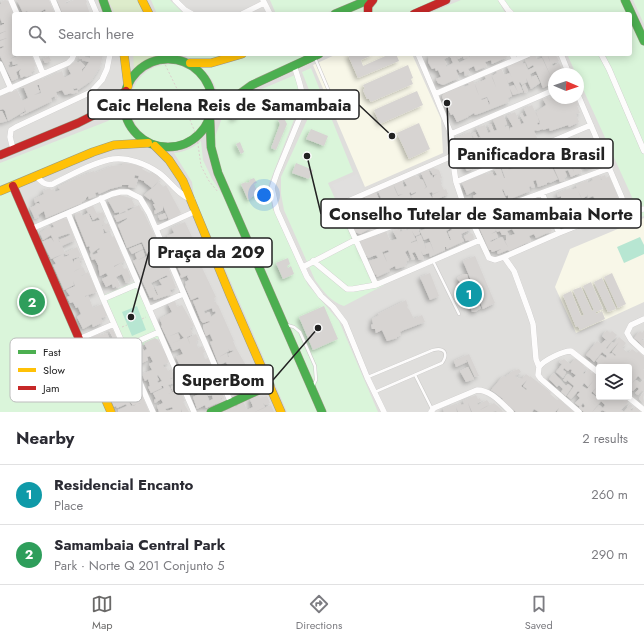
<!DOCTYPE html>
<meta charset="utf-8">
<style>
:root{--surface:#fff;--page:#f7f7f7;--text:#2b2b33;--muted:#7c7c81;--line:#e1e1e2;--accent:#6a6968}
body{margin:0;font-family:Jost,sans-serif;background:var(--page);color:var(--text)}
.controls{position:absolute;right:12px;bottom:12px;display:grid;overflow:hidden;border-radius:4px;box-shadow:0 2px 10px #0003}
.controls button{width:36px;height:36px;display:grid;place-items:center;padding:0;border:0;border-bottom:1px solid var(--line);background:var(--surface);color:var(--text);font:20px sans-serif}
.compass{position:absolute;left:548px;top:68px;width:36px;height:36px;border-radius:50%;background:var(--surface);box-shadow:0 2px 10px #0003;rotate:92deg}
.you{position:absolute;left:264px;top:195px;width:14px;height:14px;margin:-10px;border:3px solid #fff;border-radius:50%;background:#1a73e8;box-shadow:0 0 0 6px #1a73e833}
.badge{display:grid;place-items:center;width:26px;height:26px;border-radius:50%;background:var(--accent);color:#fff;font-size:13px;font-weight:700}
.pin{position:absolute;translate:-50% -50%;border:2px solid #fff;box-shadow:0 1px 4px #0006}
.list{margin:0;padding:0;list-style:none}
h2{display:flex;justify-content:space-between;align-items:center;height:52px;margin:0;padding:0 16px;font-size:17px}
h2 small{font-size:13px;font-weight:400;color:var(--muted)}
.list li{display:grid;grid-template-columns:26px 1fr auto;gap:12px;align-items:center;box-sizing:border-box;height:60px;padding:0 16px;border-top:1px solid var(--line)}
.list b{display:block;font-size:15px;white-space:nowrap}
.list p{margin:0;font-size:13px;white-space:nowrap;color:var(--muted)}
.list em{font-size:13px;font-style:normal;color:var(--muted)}
.icon{flex:none;width:22px;height:22px;fill:none;stroke:currentColor;stroke-width:2;stroke-linecap:round;stroke-linejoin:round}
.map{position:relative;flex:none;width:644px;height:412px;overflow:hidden}
.search{position:absolute;background:var(--surface);box-shadow:0 2px 10px #0003;left:12px;right:12px;top:12px;height:44px;display:flex;align-items:center;gap:10px;box-sizing:border-box;padding:0 14px;border-radius:4px;color:var(--muted);font-size:15px}
.sheet{height:172px;background:var(--surface)}
nav{display:flex;justify-content:space-around;align-items:center;box-sizing:border-box;height:56px;border-top:1px solid var(--line);background:var(--surface);font-size:11px;color:var(--muted)}
nav a{display:grid;justify-items:center;gap:2px}
nav .on{color:var(--accent)}
.map>svg:first-child{display:block}
</style>
<div class="map">
<svg width="644" height="412" viewBox="0 0 644 412">
<defs>
<filter id="shadow"><feDropShadow dx="-2.5" dy="2.5" stdDeviation="2" flood-color="#0004"/></filter>
</defs>
<rect width="100%" height="100%" fill="#f0eeeb"/>
<!-- residential -->
<path fill="#dfdedc" fill-rule="evenodd" d="M0 0H644V412H0ZM14 14H630V54H14ZM554 74H578V98H554ZM599 367H629V397H599Z"/>
<!-- education -->
<path fill="#f8f7e8" d="M337 54H412L441 119 443 153 365 187 313 65Z
M644 218V302L576 333 555 287 570 249Z"/>
<!-- grass -->
<path fill="#ddeccb" d="M108 0H138L143 14H115Z
M133 54H166L167 55 146 60 134 68Z"/>
<!-- park -->
<path fill="#daf5da" d="M151 0H170L184 14H157Z
M270 0H356L324 14H276Z
M377 0H440L410 14H372L371 12Z
M461 0H498L504 11 507 14H427Z
M500 0H626L644 41V216L641 217 578 78V74H576L567 54H630V14H510Z
M633 0H644V24Z
M368 3 365 14H344Z
M182 54H228L219 58 193 60Z
M252 54H318L219 106C217 87 215 82 202 68 220 67 235 61 252 54Z
M130 104a40 40 0 1 1 80 0a40 40 0 1 1-80 0Z
M311 68 353 172 328 183 372 282 384 285 344 306C331 302 323 291 315 280L284 210 281 194V177L309 116 311 95 302 72Z
M295 75 300 91V104L269 184 272 207 308 285 339 321 378 412H327L216 157 215 137 223 115 257 91Z
M123 106 127 129 137 139 109 142 0 189V163L108 121Z
M201 141 203 160 212 179 225 198 319 412H287L194 197 192 182 174 153C185 152 193 148 201 141Z
M10 189 113 412H0V192Z
M139 280 163 337 124 353 99 297Z"/>
<!-- pitch -->
<path fill="#b7e6d2" d="M640 237 644 245V254L624 263 617 247Z
M137 306 146 330 132 336 122 312Z"/>
<!-- parking -->
<path fill="#e0dfde" d="M357 174 367 196 342 207 332 185Z"/>
<!-- building -->
<path fill="#d7d4d2" fill-rule="evenodd" filter="url(#shadow)" d="M5 0 8 1 12 10 13 13 11 14 14 20V43L11 44 14 51V56L10 59 17 57 16 54H22L23 55V54H31L36 66 34 67 35 70 31 72 32 74 26 77 25 76 21 78 19 72 21 69 16 72 18 78 12 81 0 56V49L4 47 3 46 0 47V41L7 38 0 40V34L6 31 0 33V26L4 24V23H2L0 18V4H1V2ZM12 61 13 65 17 64 18 65 9 68 8 65 10 64 9 62Z
M17 0H49L55 14H44L43 12 46 11 45 9 40 12 43 14H29L27 11 23 13Z
M58 0H70L65 2 66 4 74 0H86L87 2 86 3 90 14H65L64 12 62 13 58 2H59Z
M83 54H103L100 67 91 81 78 90 77 88 74 89 73 88 74 91 78 90V92L72 94 71 93 65 95 62 90 56 92 58 98 56 99 55 96 51 98 52 101 21 116 20 115 26 112 24 107 25 111 8 121 5 111 3 109 0 110V96L17 90 22 101 28 98 24 88H22L21 87 42 78 43 80 62 71 64 77H66L71 74 68 68 76 61 78 63 80 61 85 66 82 69V72L89 62 82 60V59H79L80 56 90 58V56ZM37 85H39L41 93 34 95 40 92Z
M351 54H375L361 60 363 66 390 54H396L399 61 358 78 348 55Z
M435 54H468L469 57 464 59 462 55V57L458 59 456 57 459 63 475 54 476 57 479 55V54H506L507 57 492 64 491 60 485 62 487 66 476 71 474 66 468 69 470 73 465 76 464 71 460 73 458 69 456 70 459 78 443 85 438 83 436 79 441 77 438 70 436 71 435 68 432 69 428 62 429 56ZM450 56 453 63 446 67V65H447L444 59Z
M533 54H535L537 60 542 58 551 77 541 54H547L550 62 548 54H555L559 61 552 64 553 66 559 63 564 74H557L555 70 557 74H554V82L543 88 536 71 530 74 532 79V77L536 75 540 83 531 89 526 78 527 82 522 85 520 82 519 83 523 92 513 95 509 87 514 85 518 92 513 81 508 83 506 77 512 96 508 98 509 102 481 113 475 115 474 113 469 116V115L468 117 457 122 453 114 451 115 442 97 444 93 462 85 464 87 469 85 467 82 473 80 479 96 475 84 486 79 484 75 490 73 496 87 492 76 497 73 496 70 501 68 504 75 510 73 512 78 507 66 521 60 523 64 525 63 528 70 534 67 533 65 528 68 525 60 530 58 529 56ZM487 97 490 103 489 105 487 98 482 100 481 99Z
M49 56 51 61 45 63 43 59Z
M408 65 413 78 411 79 413 84 371 102 369 99H367L363 90 365 89 363 85Z
M525 84 528 91 525 93 522 86Z
M417 91 423 105 380 124 374 110Z
M548 97 549 99 554 97V98H575L579 106H577L580 113 576 114 579 122 569 127 568 125 550 131 549 128 543 130V129L537 131 536 130 534 131 538 140 507 154 506 151 500 153 495 140 493 141 492 140 493 144H495L502 156 496 159 491 146 485 149 491 161 485 164 482 156 476 158 479 166 477 167 474 159H472L470 155 460 161 458 156 461 155 457 147 456 138 470 132 473 139 466 143 469 151 471 150 467 142 474 139 472 134 475 132 478 138 480 137 484 145 476 128 485 125 488 133 491 132 488 125 491 124 494 131 497 130 493 120 503 114 507 124 504 125 506 129V127L508 126 510 131V128L513 127 507 116 515 112 518 118 517 119H519L521 124 519 125 524 123 520 115 522 113 524 117 527 116 524 109 532 105 540 122 537 123 538 125 540 124 536 112 546 105 543 99Z
M0 111H2L7 121 0 123Z
M237 112 240 116 233 120 231 117Z
M284 118 287 124 276 150 271 148 280 124 278 120Z
M419 123 430 149 409 159 397 133Z
M311 129 328 136 324 146 306 139Z
M579 137 582 146 592 141 597 153 593 155 599 163 586 169 583 162 582 163 581 161 578 163 582 172 571 177 568 170 565 171 567 176 564 178 565 180 560 182 553 166 549 167V169L552 167 558 179 550 183 549 182 547 183V184L538 187 536 180 533 181 535 187 532 188 531 186 529 187 530 191 508 200V195L506 196 503 189 502 190 506 199 502 201V202L497 205 496 203 487 207 486 204 485 205 483 203 482 200 475 202 473 196 477 194 474 191 467 195 462 183 486 173 487 175 492 172 494 176 497 175 494 169 500 167 504 178H505L501 166 505 164 508 170 514 168 511 162 528 154 531 162 534 161 532 158V155L550 145 551 147 556 145 559 153 556 154 557 156 560 154 563 159 556 143 561 140 565 148 570 146 569 142ZM576 159 571 162 574 172 570 163Z
M240 142 244 152 241 154 236 144Z
M471 161 474 168 467 171 463 164Z
M122 163 132 164 143 167 142 169 151 174 152 171 161 178 152 188 144 182V181L138 179 139 176 135 175 134 178 138 179 135 188 128 187 129 185H122V186L110 189 99 194 98 192 95 193 96 196 89 199 88 196 86 198V199L82 202V203L46 218 44 211 38 215 39 217 35 219 30 208 36 205 35 204 38 203 40 204 39 201 35 203 34 199 44 194 43 191 50 188 51 190 54 189 55 192 60 190 58 187 72 180 94 171 95 173 112 166 122 165Z
M296 163 313 170 309 179 292 173Z
M433 168 439 170 442 178H440L442 184H441L444 190 446 189 448 194 428 204 429 207 423 209 422 207 417 209 415 205 410 208 406 199 411 212 408 213 409 215 407 216 405 212V215L400 217 395 220 394 218 388 220 378 226 372 217H371L372 219 368 220 367 217 365 218 367 223 357 228 369 222 372 228 369 229 360 234 355 232 352 223 363 218 351 223 349 218 357 215 354 209 350 211H347L345 206H346L359 200 365 212 364 210 370 208 369 206 364 208 361 202 366 200 364 196 375 191 379 199 381 198 378 191 393 185 398 196 403 194 398 195 394 185 402 181 404 187 407 186 404 180 415 175 416 177 418 176 420 179 423 180 426 187 424 189 427 187 421 173 428 170 431 176 432 175 433 178 434 177V176L438 174 433 175 430 169ZM440 191 432 195 433 197 432 198 429 193 432 192 433 194ZM411 192V194L416 192V193L411 196 413 202 409 193Z
M599 175 601 180H602L601 177 605 175 606 178 609 176 613 185 611 186 613 185 618 197 616 203 600 210 599 208 593 210 588 213 589 216 575 222 573 218 571 219 572 222 574 221 575 223 564 227V226L561 227 559 226 556 220 558 219 555 212 559 211 556 204 564 202 566 207H568L565 200 560 202 559 199 561 198V196L558 197 557 194 570 188 571 190 577 188 576 186 587 180 588 183 593 180 592 178ZM578 191 582 199 587 196V194L588 198 593 196 595 199 589 201 588 198 582 200Z
M254 178 257 183 254 184 256 189 259 188 261 194 256 196V194L248 200 241 184 246 182V183L250 182 249 180Z
M159 182 163 187 166 185 167 187 181 213 178 214 179 216 169 220 163 206V210L155 214 154 211 156 210 153 204H155L151 198 150 200 144 195Z
M119 195 134 199 132 200 135 206 127 209 128 211 139 205 142 211H143L164 255 160 257 162 262 154 265 152 260 150 261 153 267 166 261 176 288 170 290 172 294 154 300 153 297 150 298 133 261 137 259 135 254 143 250 145 256 138 260 148 256 142 242 127 248 118 225 127 219V218L117 222 114 216 126 212 125 211 119 214V212L115 213 108 200ZM167 275 168 277 159 280 162 285 155 287 158 295H157L151 283Z
M539 198 548 217 542 220 543 221 546 220 549 228 550 227 552 231 536 238 534 234 529 236 531 241 509 251 508 250 498 254 497 252 501 249 492 252 491 250H489L478 225 494 218 493 216 515 205 521 220 518 212 521 210 523 213H525L521 203 528 200 529 203ZM526 214H527L528 217 532 215 534 221 532 217 528 219ZM495 229 497 232 500 231 502 235H506V240L505 241 508 247 502 237 491 242 490 241 498 237 496 232 491 234 496 231ZM512 229 515 234 509 236 507 231Z
M93 206 97 214 103 212 105 217 103 219 105 224 102 225V226L108 223 111 230 106 232 104 229H103L104 233 103 234 110 232 112 237 114 236 120 248 119 249 125 261 114 266V267L121 263 124 269 127 268 131 278H128L129 282 126 283 122 274 116 277 120 286 117 288 116 286 113 288 112 284 106 287 102 279 108 276 106 273 100 276 98 265 95 259 92 260 90 254 91 253 89 248H90L89 246 87 247 75 217 76 214 80 212 82 216 88 213 86 208ZM89 214H90L93 220 98 217 100 220 92 222ZM99 248 100 249 97 251 98 253 93 255 92 253Z
M455 207 461 209 465 219 455 223 459 221 461 224 466 222 467 224H469L471 229 461 234 462 236H461L464 241 447 249 446 247H445V250L430 257 429 253 423 255 421 251 424 259 419 260 415 252 412 253 415 259 412 260 408 250 405 252 409 260 406 261 407 263 405 264 406 266 396 269 395 266 389 269 390 271 377 277 376 274 375 275 373 270 374 269 373 270 369 261 378 258 376 255 368 258 367 256H365L360 243 361 240 375 235 376 237 386 231 390 241 397 239 393 231 399 229 400 232 403 231 402 227 404 226 406 231 416 225 420 234 415 236 412 231 416 240 411 242V243L417 241 418 244 416 237 421 235 426 249 425 244 430 242 434 252 429 238 424 240 420 231 425 229 422 222 427 220 430 228 431 227 427 219 430 218 434 226 436 224V223L447 218 444 212ZM451 228 452 230 448 232 451 240H450L446 231ZM388 250 389 252 384 254 387 262 382 252Z
M165 213 167 218 160 220 158 216Z
M63 218 67 219 75 240 62 246 65 253 51 259 42 242 51 238 54 242 51 235 43 240 40 233 50 226 51 228 54 227 52 223ZM70 233 71 235 59 240 60 242H59L58 237Z
M185 222 193 239 191 240 197 254 196 255 216 297 214 298 215 301 213 302H216L217 305H218L234 341H233L236 348 248 369 243 371 247 376 246 377H249L253 387 238 394 236 388 234 389 233 387 231 388 227 382 230 381 229 379 235 376 237 382 239 381 236 374 225 378 222 372 227 370 225 367 228 366 226 362 219 365 213 350 210 342 213 341 210 334 206 336 203 328V325L210 322 209 321 203 323 201 321 193 301 199 299 198 297 191 300 185 286 186 285 185 282 189 280 187 276 188 275 181 278 180 276 181 275 173 256H175L172 250 181 247 180 245 172 249 167 236 174 233 172 228ZM212 308 213 312 215 311 216 313 211 317 209 312 205 314 204 311ZM228 349 230 351 233 350 234 351 228 354 229 357H228L227 353 219 357 229 351Z
M470 233 473 234 474 238 470 241 468 240 466 241 464 236Z
M141 244 143 249 132 254 129 249Z
M77 247 81 256 72 259 74 263V260L82 257 83 260 79 261 82 267 73 272 83 267 86 274 81 276 88 272 97 292 85 296V297L88 295 93 308 102 304 107 316 101 318 103 322 93 327 92 324 83 329 77 317 81 314 78 307 76 308 73 302 70 303 67 297 70 296 66 290 75 286 73 281 74 285 64 290 53 265 56 264 53 259 63 254 64 257 67 256 69 255V254L66 255 65 253Z
M475 256 495 303 483 309 463 261Z
M288 258 290 264 287 266 288 268 291 266 294 274 283 279 276 263Z
M430 273 439 296 430 300 420 277Z
M612 273 626 304 618 308 604 277Z
M464 274H467L469 282 472 284 473 287H471L472 290H474V296L476 295 478 298 477 301 481 308 475 312H472L470 304 466 300 468 299V297L465 298V292L464 290 462 291 461 286 462 285 457 278Z
M602 278 616 309 608 312 594 282Z
M591 282 603 309 596 312V314L602 311 605 319 580 330 578 326 576 327 563 295 571 291 581 316 584 315 573 290 581 287 592 311 594 310 583 286Z
M406 300 408 306 407 307 408 309H409L414 319 422 315 425 322 404 330 400 332 401 335 397 337V338L387 341 382 330 376 333 375 329H372L371 325 373 324 372 319 379 315 378 314Z
M175 301 177 307 182 305 194 326 190 328 193 334 187 337 190 344 188 338 196 334 199 340 196 341 198 348 202 346 205 352 203 353 205 359 208 358 216 377 208 381 209 382 216 379 220 389 214 393 215 392 216 394 222 392 224 398 223 400 222 397 220 398 222 401 206 408 205 405 197 409 193 397 199 394V392L192 395 186 383 187 382 176 357 183 354 180 348 173 351 161 326 162 325 160 319 172 312 168 304ZM179 332 184 338 173 343 180 340 179 338H180L178 333 170 336ZM206 391 208 396 212 395 213 399 209 401Z
M324 306 338 339 313 350 299 317Z
M110 329 113 330 119 344 110 348 113 354 112 351 120 348 121 350 115 353 116 356 123 353 128 363 124 365 126 371 123 372 125 375 132 372 149 412H118V410L127 406 126 404 117 408 116 406 114 407 111 400 126 394 123 387 131 384 125 386 119 377 118 378 123 387 119 389 121 390 123 394 115 398 114 396 112 397 110 393 108 394 106 387 113 384 111 378 113 376 112 373V376L102 381 97 369 104 366 101 360 104 359 95 362 92 355H94L88 341 89 338 100 334 101 336 107 333 110 340 113 338 109 330ZM135 397 136 398 130 401 133 406 140 403H141L131 406 128 400Z
M607 330 610 333 612 331 617 335 606 348 607 349 612 342 614 343 619 337 626 343 622 348 627 352 629 353 632 349 637 353 638 351 644 357V369L642 370H644V378L643 380 638 376 632 383 636 380 640 383 643 380 644 381V391L642 390 638 395 635 393 639 389 637 387 633 391 629 388V382L632 379 629 377V367H601L597 365 598 363 596 361 601 355 606 358 607 356 602 352 594 362 590 358 594 354 590 358 586 355 597 341 601 344 605 340 607 341 602 336ZM619 342 612 352 616 355 615 356 612 353 610 354 609 353Z
M644 330V339L643 338 641 340 643 341 644 340V346L634 338 640 331 642 333Z
M155 338 158 340 167 356 168 363 163 365 164 368 166 367 168 371 171 369 174 376 170 378 171 380 175 379 177 382 168 385 172 392 168 394 175 391H173L171 387 178 386 185 401 183 402 189 412H182L181 409V412H159L157 406 163 403 161 399 155 403 154 400 156 399 153 393 164 388 163 386H161L162 388 151 393 148 387 150 386 148 379 145 381 142 374 152 370 149 364 153 362 150 356 147 357 148 360 140 364 139 361H137L132 348 141 344 144 351 147 349 144 343ZM158 375 162 381 158 383 157 381 159 380 157 376ZM172 407 173 409 167 411 165 409Z
M469 354 479 376 475 377 467 360H466L467 362 456 367 454 361Z
M576 358 585 364 583 366 587 368 583 373 584 374 589 368 592 370 590 372 592 373 593 372 599 377V397H620L625 401 626 399 629 401 621 410 624 412 630 404 633 406 630 410 632 411 636 406 641 410 639 412H606L602 410 600 412H592L599 405 603 408 605 405 601 401 592 412H584L579 408 581 406 583 408 585 406 583 403 580 407 575 403 580 398 577 395 580 392 578 391 571 399 567 396 574 386 567 380 566 382 563 380 568 374 573 378 576 375 571 372 572 370 570 369 568 371 564 368 563 370 566 372 563 378 556 372 562 364 559 362 564 359 570 364ZM594 380 587 389 582 386 584 383 588 387ZM598 386 593 392 597 396 596 397 591 393Z
M468 367 474 379 466 382 460 371Z
M519 369 521 372 515 376 519 379 520 378 522 379 526 374 530 377V376L549 391 551 393 550 394 557 400 559 399 574 412H564L566 409 564 412H557L559 408 555 412H539L534 409 532 412H516L502 400 503 399 491 390 503 376 505 377 513 371ZM527 380 523 386 527 389 526 390 521 386Z
M554 373 566 386 568 384 572 387 566 396 561 392 563 389 559 385 557 387 549 379Z
M644 392 643 398 644 403 639 399Z
M259 395 260 398 267 396 270 403 265 405 263 403 265 407 255 412 271 405 274 412H223L231 409 230 407 234 405 235 407 238 406 237 404 243 401 247 410 253 407 250 399Z
M476 395 478 399 480 398 481 401 477 403 478 405 487 400 490 404 480 410 494 403 501 409 503 412H497L496 411 493 412H472L468 403 471 412H458L456 407 457 412H444L443 409 455 404V406L461 403V405L464 404 463 401Z"/>
<g fill="none" stroke-linecap="round" stroke-linejoin="round">
<defs>
<path id="lane" d="M315 58 339 115
M433 261 459 314
M287 325 294 327 300 332 315 366 316 380 313 386
M415 375 432 409
M368 377 433 350C444 347 449 353 442 363L375 392"/>
<path id="street" d="M11 0 17 14
M53 0 59 14
M91 0 97 14
M175 0 185 10 192 14
M263 0 270 14
M501 0 508 10 512 14
M242 14 264 3
M35 54 43 74
M418 54 435 94
M512 54 515 60
M529 54 435 94 451 134 452 156 456 182 462 200 489 258 495 260 504 257 559 233 617 210 623 203 622 198 578 95
M561 54 569 74
M601 54 609 69 644 151
M0 64 11 89
M294 65C299 82 305 95 302 112L277 173 272 188 277 211 307 277 321 296 333 307 345 323 367 377 384 412
M0 93 68 63 72 59 74 54
M451 134 554 90
M13 149 10 137 11 130 16 127 91 92 102 80 107 69 110 54
M452 156 346 202 342 205V209L376 285 480 240
M36 176C42 182 45 186 53 184 69 176 96 161 113 159 128 157 146 164 159 173 171 182 177 194 192 200
M456 182 591 125
M542 193 559 233
M101 198 194 412
M621 207 636 210 644 209
M68 213 103 299 153 412
M470 219 610 168
M31 229 112 194 120 192H128L140 198 149 213 231 403
M156 229 196 211
M504 257 514 271 529 312 533 324 536 359 539 367 538 375 541 379 579 412
M313 261 347 289H353L376 285
M303 267 355 240 462 200
M103 299 138 284
M149 309 183 294
M644 319 631 325 627 333 631 340 644 352
M79 339 114 324
M125 347 159 332
M539 367C544 360 563 351 571 351L599 373
M628 397 644 410
M431 412 434 408 477 390C491 390 501 403 511 412"/>
<path id="fast" d="M103 0 108 14
M625 0 644 41
M335 14 368 0
M124 103a44 44 0 1 1 88 0a44 44 0 1 1-88 0Z
M212 114 252 85 319 54
M210 120 211 147 218 173 322 412
M211 412 270 385"/>
<path id="slow" d="M142 0 149 14
M124 54 128 86
M190 63H211L242 54
M155 146 169 160 183 181 230 295 281 412
M0 191 93 152 114 145 148 143
M80 341 111 412"/>
<path id="jam" d="M368 14V6L373 0
M414 14 446 0
M0 155 78 123 98 113 126 91
M13 186 80 341"/>
</defs>
<!-- lane casing -->
<use href="#lane" stroke="#c9c8c7" stroke-width="3.5"/>
<!-- street casing -->
<use href="#street" stroke="#c9c8c7" stroke-width="6"/>
<!-- fast casing -->
<use href="#fast" stroke="#999a82" stroke-width="9"/>
<!-- slow casing -->
<use href="#slow" stroke="#999a82" stroke-width="9"/>
<!-- jam casing -->
<use href="#jam" stroke="#999a82" stroke-width="9"/>
<!-- path -->
<path stroke="#dccecd" stroke-width="1" stroke-dasharray="2 2" stroke-linecap="butt" d="M160 54 179 93 197 137 201 166 209 181 218 192
M142 319 146 317
M122 327 127 325"/>
<!-- lane -->
<use href="#lane" stroke="#fdfcfc" stroke-width="2.5"/>
<!-- street -->
<use href="#street" stroke="#fdfcfc" stroke-width="5.5"/>
<!-- fast -->
<use href="#fast" stroke="#4caf50" stroke-width="8"/>
<!-- slow -->
<use href="#slow" stroke="#ffc107" stroke-width="8"/>
<!-- jam -->
<use href="#jam" stroke="#c62828" stroke-width="8"/>
</g>
<!-- legend -->
<rect x="10" y="338" width="132" height="64" rx="6" fill="#fff" stroke="#bdbdbd" stroke-width="1"/>
<rect x="18" y="350" width="18" height="4" fill="#4caf50"/>
<rect x="18" y="368" width="18" height="4" fill="#ffc107"/>
<rect x="18" y="386" width="18" height="4" fill="#c62828"/>
<g font-size="11" fill="#222">
<text x="43" y="356">Fast</text>
<text x="43" y="374">Slow</text>
<text x="43" y="392">Jam</text>
</g>
<!-- callouts -->
<path fill="none" stroke="#222" stroke-width="1.5" d="M392 136L359 105M447 103L449 154M307 156L321 214M131 317L149 252M318 328L273 380"/>
<g fill="#222" stroke="#fff" stroke-width="1.5">
<circle cx="392" cy="136" r="4"/>
<circle cx="447" cy="103" r="4"/>
<circle cx="307" cy="156" r="4"/>
<circle cx="131" cy="317" r="4"/>
<circle cx="318" cy="328" r="4"/>
</g>
<g fill="#fff" stroke="#222" stroke-width="1.5">
<rect x="88" y="90" width="271" height="29" rx="4"/>
<rect x="449" y="139" width="164" height="29" rx="4"/>
<rect x="321" y="199" width="320" height="29" rx="4"/>
<rect x="149" y="238" width="123" height="29" rx="4"/>
<rect x="174" y="365" width="99" height="29" rx="4"/>
</g>
<g font-size="17" text-anchor="middle" font-weight="bold" fill="#222">
<text x="224" y="111">Caic Helena Reis de Samambaia</text>
<text x="531" y="160">Panificadora Brasil</text>
<text x="481" y="220">Conselho Tutelar de Samambaia Norte</text>
<text x="211" y="258">Praça da 209</text>
<text x="223" y="386">SuperBom</text>
</g>
</svg>
<div class="controls">
<button><svg class="icon" aria-label="layers" viewBox="0 0 24 24"><path d="M12 4l9 5-9 5-9-5zM3 14l9 5 9-5"/></svg></button>
</div>
<svg class="compass" viewBox="-18 -18 36 36"><path d="M0-13l5 13h-10z" fill="#e53935"/><path d="M0 13l5-13h-10z" fill="#7c7c81"/></svg>
<div class="you"></div>
<div class="pin badge" style="left:469px;top:294px;background:#0f9aa8">1</div>
<div class="pin badge" style="left:32px;top:302px;background:#2e9e5b">2</div>
<div class="search"><svg class="icon" aria-label="search" viewBox="0 0 24 24"><circle cx="10" cy="10" r="6"/><path d="M15 15l6 6"/></svg>Search here</div>
</div>
<section class="sheet">
<h2>Nearby<small>2 results</small></h2>
<ul class="list">
<li><span class="badge" style="background:#0f9aa8">1</span><div><b>Residencial Encanto</b><p>Place</p></div><em>260 m</em></li>
<li><span class="badge" style="background:#2e9e5b">2</span><div><b>Samambaia Central Park</b><p>Park · Norte Q 201 Conjunto 5</p></div><em>290 m</em></li>
</ul>
</section>
<nav>
<a class="on"><svg class="icon" aria-label="map" viewBox="0 0 24 24"><path d="M3 6l6-2 6 2 6-2v14l-6 2-6-2-6 2zM9 4v14M15 6v14"/></svg>Map</a>
<a><svg class="icon" aria-label="directions" viewBox="0 0 24 24"><path d="M12 3l9 9-9 9-9-9zM9 14v-3h6M13 9l2 2-2 2"/></svg>Directions</a>
<a><svg class="icon" aria-label="saved" viewBox="0 0 24 24"><path d="M7 4h10v16l-5-4-5 4z"/></svg>Saved</a>
</nav>
